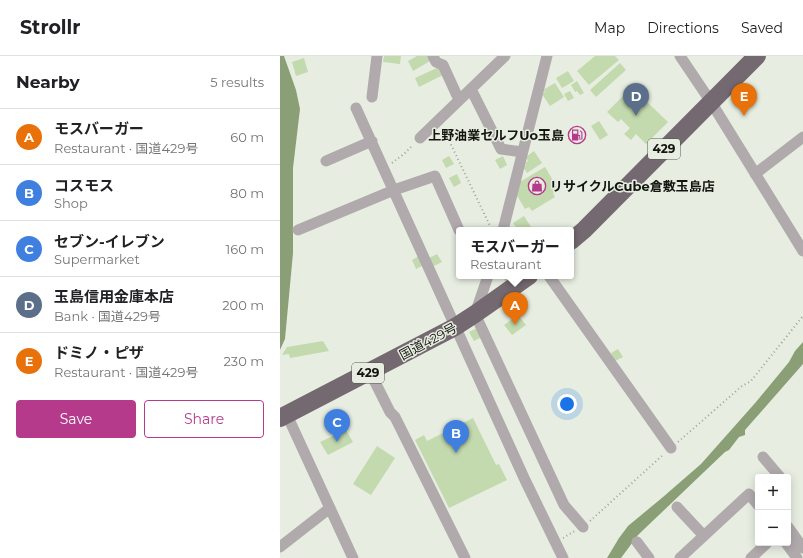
<!DOCTYPE html>
<meta charset="utf-8">
<style>
:root{--surface:#fff;--page:#f2f2f2;--text:#202124;--muted:#757577;--line:#e0e0e0;--accent:#b53a8c}
body{margin:0;font-family:Montserrat,"Noto Sans JP",sans-serif;background:var(--page);color:var(--text)}
.controls{position:absolute;right:12px;bottom:12px;display:grid;overflow:hidden;border-radius:4px;box-shadow:0 2px 10px #0003}
.controls button{width:36px;height:36px;display:grid;place-items:center;padding:0;border:0;border-bottom:1px solid var(--line);background:var(--surface);color:var(--text);font:20px sans-serif}
.you{position:absolute;left:287px;top:348px;width:14px;height:14px;margin:-10px;border:3px solid #fff;border-radius:50%;background:#1a73e8;box-shadow:0 0 0 6px #1a73e833}
.badge{display:grid;place-items:center;width:26px;height:26px;border-radius:50%;background:var(--accent);color:#fff;font-size:13px;font-weight:700}
.pin{position:absolute;translate:-50% -33px;filter:drop-shadow(0 1px 2px #0008)}
.pin::after{content:'';position:absolute;top:21px;width:14px;height:12px;background:inherit;clip-path:polygon(0 0,100% 0,50% 100%)}
.popup{position:absolute;left:176px;top:171px;width:118px;height:52px;box-sizing:border-box;display:grid;place-content:center;border-radius:4px;background:var(--surface);filter:drop-shadow(0 1px 3px #0005);font-size:13px;white-space:nowrap;color:var(--muted)}
.popup b{font-size:15px;color:var(--text)}
.popup::after{content:'';position:absolute;left:50%;top:100%;margin-left:-8px;border:8px solid transparent;border-top-color:var(--surface)}
.list{margin:0;padding:0;list-style:none}
h2{display:flex;justify-content:space-between;align-items:center;height:52px;margin:0;padding:0 16px;font-size:17px}
h2 small{font-size:13px;font-weight:400;color:var(--muted)}
.list li{display:grid;grid-template-columns:26px 1fr auto;gap:12px;align-items:center;box-sizing:border-box;height:56px;padding:0 16px;border-top:1px solid var(--line)}
.list b{display:block;font-size:15px;white-space:nowrap}
.list p{margin:0;font-size:13px;white-space:nowrap;color:var(--muted)}
.list em{font-size:13px;font-style:normal;color:var(--muted)}
.actions{display:flex;gap:8px;padding:12px 16px}
.actions a{flex:1;padding:9px 0;border:1px solid var(--accent);border-radius:4px;text-align:center;font-size:14px;color:var(--accent)}
.actions .main{background:var(--accent);color:#fff}
.map{position:relative;flex:none;width:523px;height:502px;overflow:hidden}
header{display:flex;align-items:center;gap:24px;box-sizing:border-box;height:56px;padding:0 20px;background:var(--surface);border-bottom:1px solid var(--line)}
header strong{font-size:19px}
nav{display:flex;gap:22px;margin-inline-start:auto;font-size:14px}
main{display:flex}
aside{flex:1;background:var(--surface)}
.map>svg:first-child{display:block}
</style>
<header>
<strong>Strollr</strong>
<nav><a>Map</a><a>Directions</a><a>Saved</a></nav>
</header>
<main>
<aside>
<h2>Nearby<small>5 results</small></h2>
<ul class="list">
<li><span class="badge" style="background:#e8710a">A</span><div><b>モスバーガー</b><p>Restaurant · 国道429号</p></div><em>60 m</em></li>
<li><span class="badge" style="background:#3f7fe0">B</span><div><b>コスモス</b><p>Shop</p></div><em>80 m</em></li>
<li><span class="badge" style="background:#3f7fe0">C</span><div><b>セブン-イレブン</b><p>Supermarket</p></div><em>160 m</em></li>
<li><span class="badge" style="background:#5c6f8a">D</span><div><b>玉島信用金庫本店</b><p>Bank · 国道429号</p></div><em>200 m</em></li>
<li><span class="badge" style="background:#e8710a">E</span><div><b>ドミノ・ピザ</b><p>Restaurant · 国道429号</p></div><em>230 m</em></li>
</ul>
<div class="actions"><a class="main">Save</a><a>Share</a></div>
</aside>
<div class="map">
<svg width="523" height="502" viewBox="0 0 523 502">
<rect width="100%" height="100%" fill="#e7eee1"/>
<!-- water -->
<path fill="#8b9f76" d="M0 0H4L16 34 20 53 13 112V197L5 283 0 294Z
M523 286V308L465 374V379L459 381 449 394 445 396 358 479 341 502H327L339 482 348 470 383 441 421 408 476 346 509 306 515 295Z"/>
<!-- building -->
<path fill="#c3d9ae" d="M104 0H121L120 8 103 6Z
M137 0H150L152 4 133 15 128 5Z
M315 0H335L339 4 309 29 297 15Z
M24 2 28 16 16 20 12 6Z
M340 7 346 14 316 41 310 34Z
M159 11 163 19 139 31 135 22Z
M288 15 294 25 282 32 276 22Z
M297 25 304 37 300 39 297 35 295 36 291 29Z
M275 27 284 41 270 50 262 38 265 36 263 34Z
M353 30 363 40 353 50 357 54 366 45 388 66 366 88 356 78 351 84 344 78 350 72 341 63 338 66 327 56Z
M290 35 294 42 288 45 284 38Z
M319 65 328 79 320 84 311 70Z
M254 95 262 107 247 117 243 111 246 109 245 107 248 105 246 101Z
M169 100 174 108 166 112 162 104Z
M223 100 227 109 220 113 215 104Z
M265 111 278 133 273 137 275 141 252 155 249 151 245 153 236 138 238 127Z
M177 118 181 127 174 131 169 122Z
M244 160 251 171 246 174H238L233 167Z
M157 198 162 206 154 210 149 202Z
M139 200 144 209 136 213 132 204Z
M222 220H235L226 226Z
M238 259 246 269 232 279 224 269Z
M197 272 202 281 194 285 189 276Z
M43 285 49 295 10 302 9 298 2 299 7 291Z
M338 293 343 301 335 305 331 297Z
M193 362 216 409 219 408 227 424 169 452 135 384 144 379 147 385Z
M66 374 73 386 48 399 40 386Z
M97 390 115 402 91 439 73 428Z"/>
<g fill="none" stroke-linecap="round" stroke-linejoin="round">
<!-- path -->
<path stroke="#9fa49a" stroke-width="2" stroke-dasharray="1 3" stroke-linecap="butt" d="M164 74 212 174
M112 107 125 97 133 89
M398 386 462 330 471 325 523 260
M310 465 384 398
M283 482 295 475"/>
<!-- minor -->
<path stroke="#b0aaad" stroke-width="11" d="M153 0 156 6 163 9 179 44
M400 0 431 46 523 195
M191 33 221 93 242 96
M92 41 97 0
M76 52 245 424 283 502
M140 82 225 0
M46 105 92 85
M475 118 523 81
M18 174 114 134 155 120 179 174
M223 174 267 0
M208 220 195 258 284 449 303 471
M269 220 391 392
M90 316 110 356 115 361 185 502
M7 359 73 502
M483 401 500 421
M397 451 424 480
M508 471 523 492
M357 486 369 502
M506 487 517 502
M0 491 50 452
M400 502 469 438 478 449
M471 502 487 487"/>
<!-- trunk -->
<path stroke="#746970" stroke-width="18" d="M291 185 304 174 477 0
M0 362 175 271 195 258 249 220"/>
</g>
<!-- icons -->
<defs>
<symbol id="fuel-ring" viewBox="-11 -11 22 22"><circle r="9.5" fill="#e7eee1" stroke="#b53a8c" stroke-width="1.5"/><path d="M-5.5-6h7V0h2V4h1.3V-2.5L3-4.5l.8-.8L6-3V5H2.5V1h-1V6h-7ZM-4.2-4.7v3.2H.2V-4.7Z" fill="#b53a8c"/></symbol>
<symbol id="shop-ring" viewBox="-11 -11 22 22"><circle r="9.5" fill="#e7eee1" stroke="#b53a8c" stroke-width="1.5"/><path d="M-5-2.5h2.3a2.7 3.5 0 0 1 5.4 0H5L5.5 6h-11ZM-1.5-2.5h3a1.5 2.3 0 0 0-3 0Z" fill="#b53a8c"/></symbol>
</defs>
<g fill-rule="evenodd">
<use href="#fuel-ring" x="287" y="69" width="20" height="20"/>
<use href="#shop-ring" x="247" y="120" width="20" height="20"/>
</g>
<g text-anchor="middle" stroke-width="3" stroke-linejoin="round" paint-order="stroke">
<!-- shield labels -->
<g fill="#e7eee1" stroke="#53564f" stroke-width="1">
<rect x="368" y="83" width="32" height="20" rx="3"/>
<rect x="72" y="307" width="32" height="20" rx="3"/>
</g>
<g font-size="12" font-weight="bold" fill="#131511">
<text x="384" y="97">429</text>
<text x="88" y="321">429</text>
</g>
<!-- poi labels -->
<g font-size="13" font-weight="bold" fill="#131511" stroke="#e7eee1" text-anchor="end">
<text x="284" y="84">上野油業セルフUo玉島</text>
<text x="270" y="135" text-anchor="start">リサイクルCube倉敷玉島店</text>
</g>
<!-- street labels -->
<g font-size="13" fill="#131511" stroke="#e7eee1">
<text transform="translate(148 285) rotate(-28)" y="5">国道429号</text>
</g>
</g>
</svg>
<div class="controls">
<button>+</button>
<button>−</button>
</div>
<div class="you"></div>
<div class="pin badge" style="left:235px;top:269px;background:#e8710a">A</div>
<div class="popup"><b>モスバーガー</b>Restaurant</div>
<div class="pin badge" style="left:176px;top:397px;background:#3f7fe0">B</div>
<div class="pin badge" style="left:57px;top:386px;background:#3f7fe0">C</div>
<div class="pin badge" style="left:356px;top:60px;background:#5c6f8a">D</div>
<div class="pin badge" style="left:464px;top:60px;background:#e8710a">E</div>
</div>
</main>
